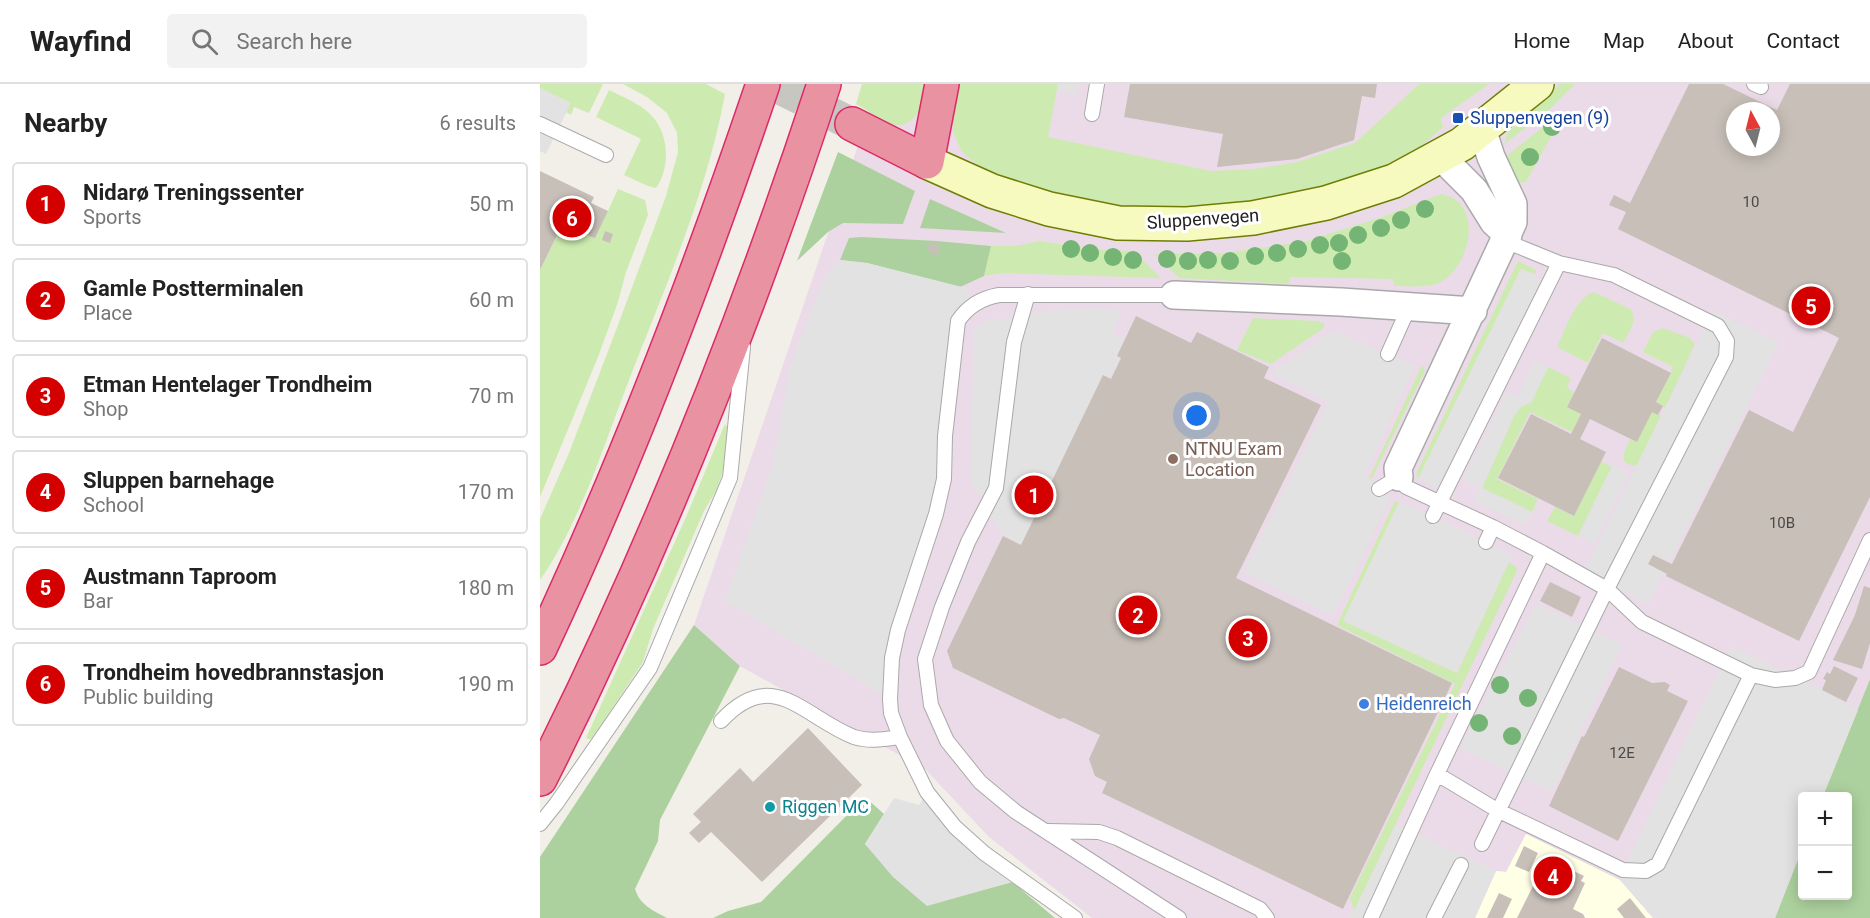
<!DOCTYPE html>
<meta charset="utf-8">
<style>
:root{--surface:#fff;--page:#f2f2f2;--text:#222;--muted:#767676;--line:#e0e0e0;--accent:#d40000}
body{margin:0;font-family:Roboto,sans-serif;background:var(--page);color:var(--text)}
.controls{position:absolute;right:18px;bottom:18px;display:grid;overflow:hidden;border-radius:6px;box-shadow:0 3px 15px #0003}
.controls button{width:54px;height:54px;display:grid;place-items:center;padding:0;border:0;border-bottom:2px solid var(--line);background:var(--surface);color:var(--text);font:30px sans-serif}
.compass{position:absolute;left:1186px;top:18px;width:54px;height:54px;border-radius:50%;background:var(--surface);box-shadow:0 3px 15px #0003;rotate:353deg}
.you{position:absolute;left:657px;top:332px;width:21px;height:21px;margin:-15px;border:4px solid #fff;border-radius:50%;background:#1a73e8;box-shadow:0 0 0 9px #1a73e833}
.badge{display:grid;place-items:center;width:39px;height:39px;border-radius:50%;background:var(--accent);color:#fff;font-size:20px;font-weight:700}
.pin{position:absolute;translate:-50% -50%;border:3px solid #fff;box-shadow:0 2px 6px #0006}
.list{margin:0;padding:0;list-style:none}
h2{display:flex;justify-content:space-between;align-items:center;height:78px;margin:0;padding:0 24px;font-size:26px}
h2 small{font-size:20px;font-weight:400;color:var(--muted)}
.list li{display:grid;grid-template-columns:39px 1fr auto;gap:18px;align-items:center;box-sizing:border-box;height:84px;margin:0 12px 12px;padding:0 12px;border:2px solid var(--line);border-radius:6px}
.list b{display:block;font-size:22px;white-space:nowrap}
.list p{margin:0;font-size:20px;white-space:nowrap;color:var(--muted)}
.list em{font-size:20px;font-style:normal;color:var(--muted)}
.icon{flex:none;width:33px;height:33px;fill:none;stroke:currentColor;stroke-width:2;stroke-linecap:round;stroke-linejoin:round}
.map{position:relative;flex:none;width:1330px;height:834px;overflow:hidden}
header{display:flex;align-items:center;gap:36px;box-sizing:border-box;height:84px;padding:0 30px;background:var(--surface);border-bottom:2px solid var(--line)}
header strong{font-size:28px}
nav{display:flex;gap:33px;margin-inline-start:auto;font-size:21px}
.search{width:420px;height:54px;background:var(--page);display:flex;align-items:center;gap:15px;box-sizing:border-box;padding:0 21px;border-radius:6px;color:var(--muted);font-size:22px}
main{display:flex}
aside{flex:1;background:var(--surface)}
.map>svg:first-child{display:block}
</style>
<header>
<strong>Wayfind</strong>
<div class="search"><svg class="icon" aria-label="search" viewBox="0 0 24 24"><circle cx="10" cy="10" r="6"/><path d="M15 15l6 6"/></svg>Search here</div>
<nav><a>Home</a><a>Map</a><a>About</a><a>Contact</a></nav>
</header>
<main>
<aside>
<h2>Nearby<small>6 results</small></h2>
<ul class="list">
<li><span class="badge">1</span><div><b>Nidarø Treningssenter</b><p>Sports</p></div><em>50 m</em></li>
<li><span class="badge">2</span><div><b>Gamle Postterminalen</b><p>Place</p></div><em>60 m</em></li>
<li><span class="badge">3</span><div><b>Etman Hentelager Trondheim</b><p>Shop</p></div><em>70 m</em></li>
<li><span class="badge">4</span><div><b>Sluppen barnehage</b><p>School</p></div><em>170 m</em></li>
<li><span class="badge">5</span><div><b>Austmann Taproom</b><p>Bar</p></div><em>180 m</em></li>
<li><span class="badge">6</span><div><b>Trondheim hovedbrannstasjon</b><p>Public building</p></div><em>190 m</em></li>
</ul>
</aside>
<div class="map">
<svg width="1330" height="834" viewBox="0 0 1330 834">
<rect width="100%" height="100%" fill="#f2efe9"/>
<!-- industrial -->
<path fill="#ebdbe8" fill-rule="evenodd" d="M339 0H1330V595L1283 712H1262V765L1235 834H1113L1080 796 956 787 935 834H552L449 753 386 686 200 582 154 541ZM1195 27H1231V63H1195Z"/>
<!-- education -->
<path fill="#ffffe5" d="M986 750 1080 796 1113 834H935L956 787 966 788Z"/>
<!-- grass -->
<path fill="#cdebb0" d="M0 0H63L49 29 34 23 31 31 26 28 30 19 0 4Z
M83 0H166L185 10C167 109 125 203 89 296 64 361 40 439 0 496V435L29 369 78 241 126 112 138 68 137 49 127 29 107 13Z
M322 0H392C386 16 374 48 351 40 339 35 327 26 316 20Z
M416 0H518L508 53 671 87 714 85 757 78 815 59 879 0H949L905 31 901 35 903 43 866 76 771 110 659 126 589 123 503 108 447 89 422 68 414 50 411 30Z
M1020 0H1035L1006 29 964 60 968 48Z
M69 6C83 13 99 19 110 30 129 48 131 83 116 104L108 102 84 91 101 55 56 33Z
M1017 32 1019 33V38L986 98 978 99 965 73Z
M78 105 105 116 108 131 86 188 78 218 58 273 0 413V186L22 141 37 148 68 127Z
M901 110C943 117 932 177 904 196 891 205 869 202 854 202L853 195 750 193 749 200 639 194 615 170 684 169 763 158 842 133Z
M500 157 552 165 593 167 621 194 462 189 444 192 451 162H475Z
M978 177 996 186V190L981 185 878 395 876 390Z
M1054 208 1090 225C1099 235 1089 248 1083 259L1063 249 1048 279 1017 263C1025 247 1035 213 1054 208Z
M713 234 778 237 784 240V244L731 280 697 266Z
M1123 244 1150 254 1155 260 1125 324 1116 319 1133 283 1103 268 1113 248Z
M882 281 885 287 831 396 830 392Z
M1008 283 1031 294 1027 304 1034 308 1027 322 1041 329 1032 348 990 328 957 395 998 415 992 428 942 404 974 332 981 322 991 319Z
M1111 327 1121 332 1097 381C1063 384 1104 337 1111 327Z
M185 340 188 344 183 388 176 407 164 427 113 545 103 578 59 644 51 655H48L46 654 146 433Z
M1060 377 1072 383 1038 452 1007 437 1015 423 1033 432Z
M855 417 859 418 804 537 917 589 969 478 976 483 977 487 814 827 810 814 915 600 797 541Z"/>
<!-- forest -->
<path fill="#add19e" d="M298 68 375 107 363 140 303 139 288 148 257 177Z
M390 115 466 149 380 144Z
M321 153 397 157 451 162 444 192 420 203 327 179 300 176 309 154Z
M154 541 200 582 120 736 118 757 95 805C100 821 112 826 127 834H0V773Z
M1330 595V834H1235L1262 765V812H1308V712H1283Z
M325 713 344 730 325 760 387 821 472 798 515 834H173L188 827 221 818Z"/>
<!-- parking -->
<path fill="#e2e2e2" d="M518 0H539L537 11 517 8Z
M0 4 31 19 6 70 0 67Z
M300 176 327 179 426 204 435 220 425 227 404 395 358 546 350 615 185 517 233 379 250 282 285 193Z
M981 185 1001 195 899 405 878 395Z
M555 224 581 227 572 250 585 255 577 272 581 274 481 461 463 452 430 395 434 247 442 238 455 235H462L527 225Z
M1173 227 1239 258 1108 520 1044 488Z
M793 247 875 281 825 390 850 415 793 532 704 488 788 318 731 289Z
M995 277 1008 283 991 319 982 322 974 332 942 404 992 428 985 441 934 417 941 404 923 395 967 308 978 313Z
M1073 380 1089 389 1054 460 1038 452Z
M859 418 893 432 972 471 917 589 803 537Z
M996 520 1082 561 1012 708 920 664Z
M1191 562 1282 606 1318 626 1283 712H1262V765L1235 834H1113L1080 796 1083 786Z
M387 708 479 796 387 822 353 793 325 760 354 714 379 721Z
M856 740 956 787 935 834H807L814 827Z"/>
<!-- building -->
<path fill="#c7bfb8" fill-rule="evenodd" d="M590 0H837L835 14 822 12 814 56 757 75 677 83 683 50 584 33Z
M1149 0H1183L1237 26 1250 0H1330V413L1259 557 1126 492 1127 490 1108 480 1113 471 1132 480 1209 326 1253 348 1299 254 1078 145 1086 128 1069 121 1074 111 1090 119ZM1195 27H1231V63H1195Z
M0 87 54 113 51 119 68 127 55 154 22 141 0 186Z
M65 147 73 150 70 159 62 156Z
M391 158 401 163 396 172 387 166Z
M596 232 651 259 657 248 729 283 724 294 781 321 696 494 912 599 803 825 562 709 567 698 555 692 549 675 560 651 524 634 519 635 413 584 407 567 463 452 481 461 563 291 571 295 581 274 577 272Z
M1062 254 1131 289 1116 318 1123 322 1118 331 1112 328 1097 358 1050 335 1040 355 1066 368 1034 432 958 394 991 330 1031 350 1041 330 1027 323Z
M1010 498 1041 513 1032 533 1000 517Z
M1324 502 1330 504V559L1322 585 1293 576 1315 531Z
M1294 582 1318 594 1306 618 1282 606 1286 596 1283 595 1287 588 1290 590Z
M1079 583 1112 599 1125 598 1130 601 1127 607 1148 617 1078 757 1009 722 1042 652 1044 653Z
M268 644 322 701 222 798 171 748 159 759 149 749 161 738 153 730 200 684 213 698Z
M984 762 998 769 989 788 975 782Z
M1007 774 1044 792 1041 797 1045 799 1033 825 1043 830 1045 834H977Z
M959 809 972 815 963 834H947Z
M1090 814 1106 834H1084L1077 825Z"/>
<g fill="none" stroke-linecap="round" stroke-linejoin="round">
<!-- highway-tunnel -->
<path stroke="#c8c6c1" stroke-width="33" stroke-dasharray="33 16" stroke-linecap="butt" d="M232 0 312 40"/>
<defs>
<path id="lane" d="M1214 0 1221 3
M552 30 557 0
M0 40 66 71
M488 210 474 258 456 404 428 458 402 523 385 575 391 621 407 657 440 698 476 728 639 834
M848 270 869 223
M839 405 859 393 866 403 953 443 1003 469 1067 505 1102 538 1211 591 1235 596 1255 594 1269 588 1330 456
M893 432 1019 179
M946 458 953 443
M181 637C233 581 263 633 314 653 329 658 345 655 360 653
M897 690 957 726 1083 786 1106 787 1118 780 1211 591
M0 740 16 720 110 584 190 394 203 263
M508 747 559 748 577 754 720 825 727 834
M942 760 1067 505 1186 273 1187 257 1178 242 1074 191 1019 179 965 157
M535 834 444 769 415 743 387 708 360 653 351 629 350 615 352 574 358 546 396 430 404 395 405 352 418 237C428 222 442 214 459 211H634
M831 834 897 690 1003 469
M894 834 921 781"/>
<path id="street" d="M900 72 934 106 954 138 968 151
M634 211 801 218 933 227
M859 393 858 384 973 138V120L951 73 942 45"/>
<path id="secondary" d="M387 78 452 107 509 125 578 139 647 140 713 134 786 119 854 97 922 60 997 0"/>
<path id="highway" d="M312 40 387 78 402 0
M0 564C86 381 158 192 223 0
M0 695C113 471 206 238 284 0"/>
</defs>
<!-- lane casing -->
<use href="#lane" stroke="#a9a9a9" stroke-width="16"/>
<!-- street casing -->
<use href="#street" stroke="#a9a9a9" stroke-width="30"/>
<!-- secondary casing -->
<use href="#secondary" stroke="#707d05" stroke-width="36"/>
<!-- highway casing -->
<use href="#highway" stroke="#dc2a67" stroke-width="36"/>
<!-- lane -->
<use href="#lane" stroke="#fff" stroke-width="14"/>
<!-- street -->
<use href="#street" stroke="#fff" stroke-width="27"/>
<!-- secondary -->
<use href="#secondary" stroke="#f7fabf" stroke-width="33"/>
<!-- highway -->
<use href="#highway" stroke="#e892a2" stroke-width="33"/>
</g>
<!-- trees -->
<g fill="#74b475">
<circle cx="1012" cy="43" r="9"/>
<circle cx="990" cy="73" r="9"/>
<circle cx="885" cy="125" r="9"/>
<circle cx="861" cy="136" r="9"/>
<circle cx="841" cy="144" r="9"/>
<circle cx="818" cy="151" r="9"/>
<circle cx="799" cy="159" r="9"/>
<circle cx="780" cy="161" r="9"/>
<circle cx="531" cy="165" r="9"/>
<circle cx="758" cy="165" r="9"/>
<circle cx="550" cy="169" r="9"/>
<circle cx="737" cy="169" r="9"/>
<circle cx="715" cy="172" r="9"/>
<circle cx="573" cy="173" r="9"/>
<circle cx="627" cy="175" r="9"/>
<circle cx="593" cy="176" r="9"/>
<circle cx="668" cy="176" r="9"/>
<circle cx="648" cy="177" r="9"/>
<circle cx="690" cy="177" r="9"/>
<circle cx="802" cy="177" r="9"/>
<circle cx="960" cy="601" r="9"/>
<circle cx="988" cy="614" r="9"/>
<circle cx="939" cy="639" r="9"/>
<circle cx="972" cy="652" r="9"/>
</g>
<!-- markers -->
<rect fill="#1a4fb4" stroke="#fff" stroke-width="2" x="912" y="28" width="12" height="12" rx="3"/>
<circle fill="#8d6e63" stroke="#fff" stroke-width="2" cx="633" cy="375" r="6"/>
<circle fill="#3f7fe0" stroke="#fff" stroke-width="2" cx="824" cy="620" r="6"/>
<circle fill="#0f9aa8" stroke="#fff" stroke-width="2" cx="230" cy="723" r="6"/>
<g text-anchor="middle" stroke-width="6" stroke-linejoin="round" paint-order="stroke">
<!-- number labels -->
<g font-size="15" fill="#4b4948">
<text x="1211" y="123">10</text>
<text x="1242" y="444">10B</text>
<text x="1082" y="674">12E</text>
</g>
<!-- transit labels -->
<g font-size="18" fill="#164399" stroke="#fff" text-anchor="start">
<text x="930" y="40">Sluppenvegen (9)</text>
</g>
<!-- street labels -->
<g font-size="18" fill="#222" stroke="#fff">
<text transform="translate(663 135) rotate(-4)" y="6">Sluppenvegen</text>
</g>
<!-- education labels -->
<g font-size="18" fill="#785e54" stroke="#fff" text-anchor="start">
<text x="645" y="371">NTNU Exam<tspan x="645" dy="21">Location</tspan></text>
</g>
<!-- shop labels -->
<g font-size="18" fill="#366cbe" stroke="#fff" text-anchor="start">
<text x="836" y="626">Heidenreich</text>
</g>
<!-- culture labels -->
<g font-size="18" fill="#0d838f" stroke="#fff" text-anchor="start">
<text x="242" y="729">Riggen MC</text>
</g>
</g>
</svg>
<div class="controls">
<button>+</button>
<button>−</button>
</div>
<svg class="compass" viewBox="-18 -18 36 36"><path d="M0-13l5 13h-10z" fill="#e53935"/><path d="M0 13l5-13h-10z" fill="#767676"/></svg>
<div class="you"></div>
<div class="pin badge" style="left:494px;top:411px">1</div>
<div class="pin badge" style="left:598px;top:531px">2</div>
<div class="pin badge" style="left:708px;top:554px">3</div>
<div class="pin badge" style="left:1013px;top:792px">4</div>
<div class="pin badge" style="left:1271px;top:222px">5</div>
<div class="pin badge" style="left:32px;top:134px">6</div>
</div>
</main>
